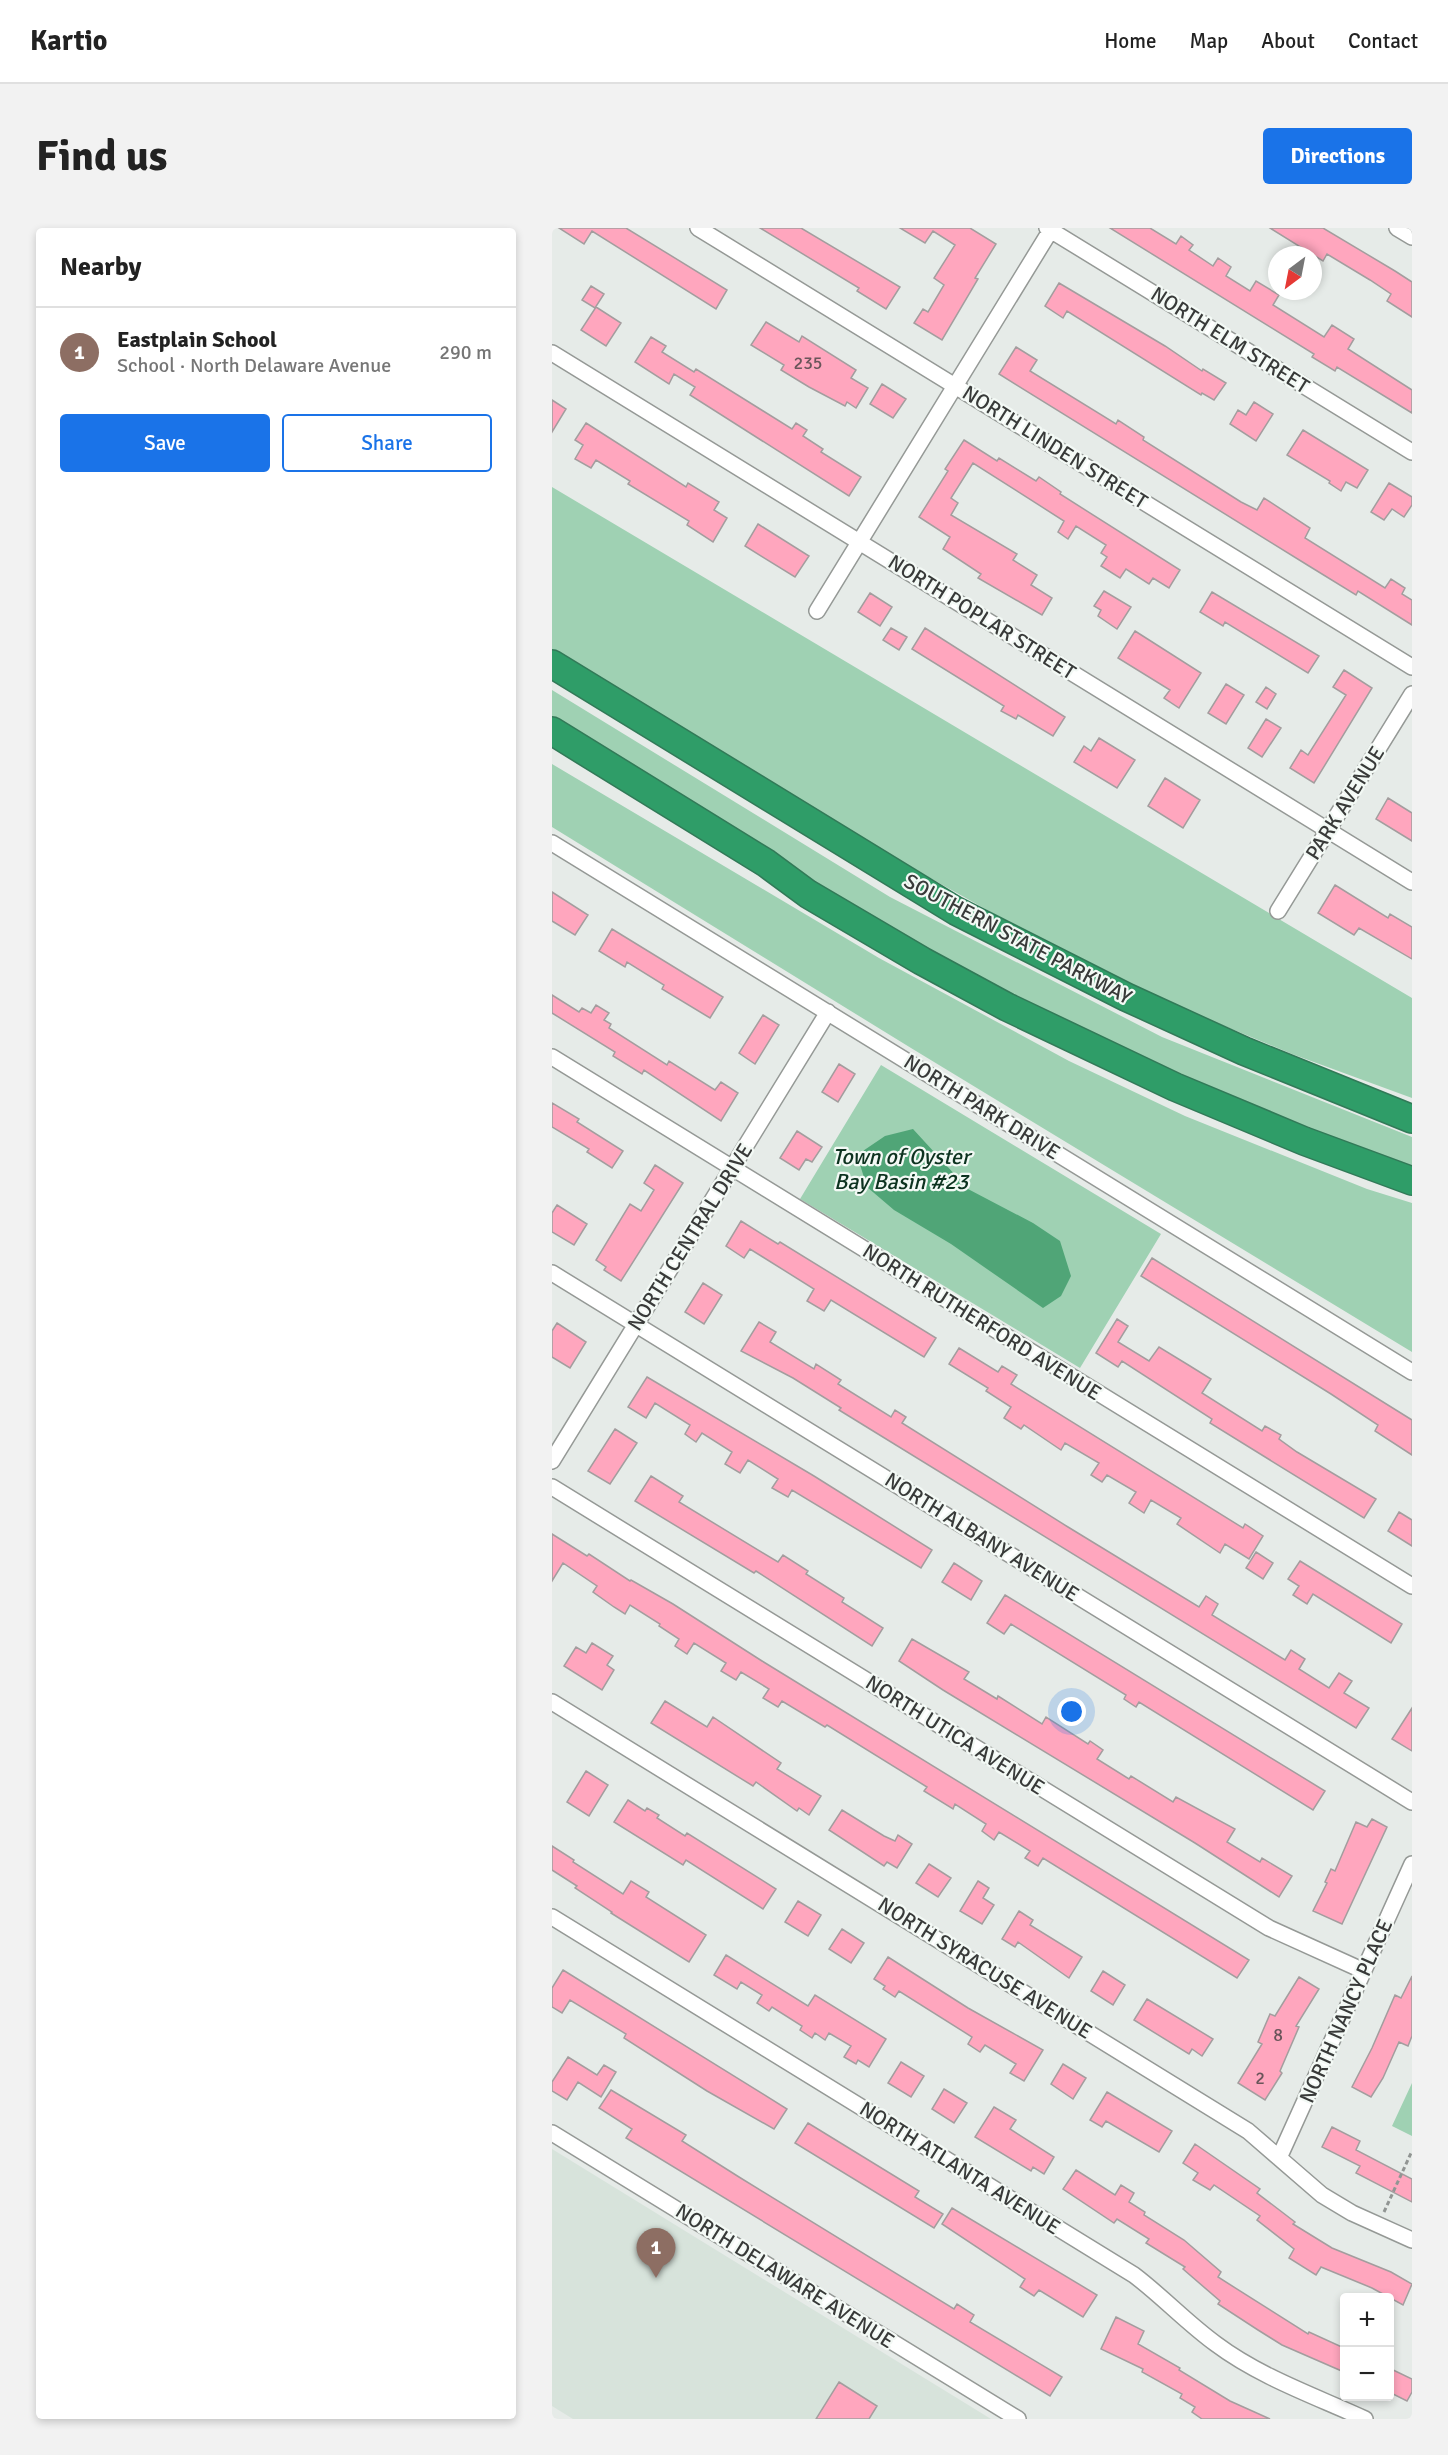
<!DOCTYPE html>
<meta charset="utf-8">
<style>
:root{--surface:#fff;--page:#f2f2f2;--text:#222;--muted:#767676;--line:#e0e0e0;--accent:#1a73e8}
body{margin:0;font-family:Signika,sans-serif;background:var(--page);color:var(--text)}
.controls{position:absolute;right:18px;bottom:18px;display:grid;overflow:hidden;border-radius:6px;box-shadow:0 3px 9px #0003}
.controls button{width:54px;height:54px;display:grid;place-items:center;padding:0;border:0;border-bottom:2px solid var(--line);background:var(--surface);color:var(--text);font:30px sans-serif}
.compass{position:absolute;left:716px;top:18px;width:54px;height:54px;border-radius:50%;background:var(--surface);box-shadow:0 3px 9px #0003;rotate:212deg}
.you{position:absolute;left:520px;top:1484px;width:21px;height:21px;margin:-15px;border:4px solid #fff;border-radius:50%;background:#1a73e8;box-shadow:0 0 0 9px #1a73e833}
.badge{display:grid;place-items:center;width:39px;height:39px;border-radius:50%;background:var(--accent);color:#fff;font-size:20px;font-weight:700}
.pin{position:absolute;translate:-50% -50px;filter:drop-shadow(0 2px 3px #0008)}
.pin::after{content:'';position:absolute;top:32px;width:21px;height:18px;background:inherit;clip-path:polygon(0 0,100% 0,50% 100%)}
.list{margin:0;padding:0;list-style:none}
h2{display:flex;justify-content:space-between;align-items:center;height:78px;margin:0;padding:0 24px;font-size:26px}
h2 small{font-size:20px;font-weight:400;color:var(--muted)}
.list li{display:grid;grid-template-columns:39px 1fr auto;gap:18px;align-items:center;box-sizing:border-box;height:90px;padding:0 24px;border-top:2px solid var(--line)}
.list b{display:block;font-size:22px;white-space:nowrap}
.list p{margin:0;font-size:20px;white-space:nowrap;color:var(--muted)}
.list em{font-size:20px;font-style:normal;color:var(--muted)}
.actions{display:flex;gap:12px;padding:18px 24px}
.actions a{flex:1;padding:14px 0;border:2px solid var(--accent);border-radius:6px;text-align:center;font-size:21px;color:var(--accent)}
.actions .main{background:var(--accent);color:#fff}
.map{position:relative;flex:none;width:860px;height:2191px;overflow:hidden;border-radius:6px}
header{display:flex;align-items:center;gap:36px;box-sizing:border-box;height:84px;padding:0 30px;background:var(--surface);border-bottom:2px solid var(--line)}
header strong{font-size:28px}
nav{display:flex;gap:33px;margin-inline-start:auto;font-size:21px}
.intro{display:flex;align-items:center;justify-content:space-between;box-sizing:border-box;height:144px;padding:0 36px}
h1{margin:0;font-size:42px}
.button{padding:15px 27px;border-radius:6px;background:var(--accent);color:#fff;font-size:21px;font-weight:700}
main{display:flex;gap:36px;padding:0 36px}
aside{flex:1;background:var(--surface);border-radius:6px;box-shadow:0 3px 9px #0003}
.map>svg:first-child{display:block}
</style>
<header>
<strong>Kartio</strong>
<nav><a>Home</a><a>Map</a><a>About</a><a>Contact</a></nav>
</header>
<div class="intro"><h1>Find us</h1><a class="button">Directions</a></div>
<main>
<aside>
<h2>Nearby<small></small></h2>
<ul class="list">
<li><span class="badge" style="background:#8d6e63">1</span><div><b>Eastplain School</b><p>School · North Delaware Avenue</p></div><em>290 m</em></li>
</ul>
<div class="actions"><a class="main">Save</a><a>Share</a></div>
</aside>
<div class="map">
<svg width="860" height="2191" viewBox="0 0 860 2191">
<rect width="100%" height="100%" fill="#e6ebe8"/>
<!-- built -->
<path fill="#d7e3db" d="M0 1921 439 2191H21L0 2178Z"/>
<!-- green -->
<path fill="#9fd1b3" d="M0 259 860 770V870L740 826 634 782 510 724 371 646 0 421Z
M0 462 338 669 610 809 860 909V941L806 922 594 833 449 761 321 692 0 493Z
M0 536 327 730 517 833 633 888 815 961 860 975V1124L359 820 0 599Z
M329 837 609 1006 528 1140 248 971Z
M860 1855V1908L840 1898Z"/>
<!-- water -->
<path fill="#50a577" d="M361 901 416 961 481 995 508 1013 519 1048 509 1068 491 1080 399 1016 342 982 315 959 305 927 333 908Z"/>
<!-- building -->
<path fill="#ffa6be" stroke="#a39d9e" stroke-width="1.5" d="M7 0H74L175 62 164 81 40 3 32 16Z
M208 0H249L348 59 334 81 305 63 307 60Z
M348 0H418L444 16 423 50 426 51 390 112 362 95 371 81 376 84 392 57 382 50 403 17 381 3 373 15Z
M558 0H598L624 16 629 8 641 17 637 22 661 38 666 30 679 39 674 48 698 63 704 53 727 67 721 77 772 109 780 97 802 111 796 121 860 162V185L785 139 783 143 760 129 762 126Z
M718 0H771L843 43 860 54V89L835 73 839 66 818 52 775 26 771 33Z
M507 55 613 118 650 143 651 141 674 155 662 172 650 165 649 167 515 83 511 90 493 78Z
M39 58 52 66 43 80 30 72Z
M44 79 69 95 54 118 29 102Z
M214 94 247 114 250 108 304 142 299 150 316 160 304 180 295 174 293 178 257 159 229 142 232 137 199 117Z
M99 109 114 118 110 124 142 144 144 141 240 201 244 195 255 202 251 208 271 221 269 224 309 249 297 268 138 167 143 159 122 146 117 156 83 134Z
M464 119 485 132 478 143 564 196 566 192 592 209 591 212 689 274 705 282 712 270 758 300 753 310 833 360 839 351 853 360 850 366 860 372V397L806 363 804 367 757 338 447 146Z
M330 156 354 171 341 190 318 176Z
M0 172 14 181 0 204Z
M702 174 721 186 704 213 678 196 686 182 694 187Z
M34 195 134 259 136 255 167 274 162 282 175 290 161 314 135 297 137 293 76 256 78 253 44 232 39 240 23 231 31 217 23 212Z
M751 202 816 242 805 260 794 254 789 263 777 255 778 253 735 227Z
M412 212 445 233 447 230 484 253 487 249 509 264 508 266 628 342 617 360 601 350 597 356 574 341 568 350 549 338 555 329 549 325 554 317 524 298 516 311 506 304 512 293 421 235 399 270 406 275 399 287 465 326 461 332 485 347 479 357 500 370 490 387 426 350 429 346 391 321 398 309 367 289 396 243 393 241Z
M837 255 860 269V277L852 289 840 281 832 292 819 284Z
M206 296 257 328 243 349 193 318Z
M552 363 579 379 565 401 546 388 549 382 542 378Z
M660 364 767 428 756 445 673 394 671 398 648 384Z
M318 365 340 379 328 398 306 384Z
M339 400 355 409 347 422 331 412Z
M373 400 513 489 501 508 466 487 464 491 449 483 452 478 360 421Z
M583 403 649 445 627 480 612 470 618 462 566 430Z
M792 442 820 460 762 555 738 540 749 522 756 527 794 467 781 459Z
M674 456 692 467 674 496 656 485Z
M714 459 724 466 715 481 704 474Z
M714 491 729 500 710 529 696 520Z
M547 510 583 532 565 560 522 534 532 518 539 523Z
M613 550 648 572 631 600 596 578Z
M836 570 860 585V613L824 591Z
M783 657 836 690 838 686 860 699V731L807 700 802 707 766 685Z
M0 664 36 687 23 707 0 693Z
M60 701 171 769 158 790 110 761 112 757 75 734 73 739 47 723Z
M0 767 27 784 30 780 39 785 44 777 57 785 52 792 59 796 57 800 115 837 117 833 163 862 169 854 186 865 169 893 92 842 90 846 61 828 63 824 0 785Z
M211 787 227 797 203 836 187 825Z
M287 836 303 846 286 874 270 864Z
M0 875 27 891 25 894 71 923 60 940 35 924 37 921 0 899Z
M245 903 270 919 260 934 254 931 247 942 228 930Z
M103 937 131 955 69 1053 52 1042 54 1039 44 1032 78 976 89 983 102 962 92 955Z
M5 977 35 996 22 1017 0 1004V985Z
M189 993 226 1016 228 1014 384 1110 372 1129 279 1072 272 1083 255 1073 262 1061 198 1021 192 1030 174 1018Z
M600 1030 860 1192V1227L823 1203 826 1197 779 1166 589 1048Z
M151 1055 170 1067 152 1096 133 1084Z
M565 1091 576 1098 566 1114 597 1133 607 1119 638 1138 659 1151 650 1165 710 1203 713 1198 729 1207 727 1211 745 1224 824 1271 812 1290 658 1195 660 1191 570 1133 566 1139 544 1125Z
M207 1094 224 1104 218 1114 262 1141 264 1136 289 1152 286 1156 339 1189 343 1182 354 1189 350 1195 516 1299 647 1379 654 1368 666 1376 660 1387 733 1432 739 1422 753 1431 747 1441 777 1460 787 1445 800 1453 792 1465 817 1480 804 1500 313 1198 287 1182 289 1180 241 1150 189 1123Z
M5 1095 34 1114 18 1140 0 1129V1103Z
M407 1120 446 1144 450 1138 465 1147 459 1156 691 1300 693 1296 711 1308 697 1331 673 1316 668 1325 625 1296 629 1290 599 1272 592 1285 577 1275 584 1264 555 1247 550 1254 539 1247 547 1235 513 1215 509 1222 472 1197 469 1201 452 1190 459 1179 434 1163 436 1160 397 1136Z
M95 1149 262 1248 380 1322 369 1340 240 1262 236 1269 220 1260 226 1251 196 1232 188 1245 173 1236 180 1224 150 1205 144 1214 133 1206 138 1197 103 1175 94 1190 76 1179Z
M63 1201 85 1215 58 1256 36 1243Z
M99 1248 131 1268 127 1274 226 1334 231 1327 256 1343 254 1346 292 1370 290 1374 331 1400 320 1418 204 1343 202 1345 83 1273Z
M847 1284 860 1292V1318L836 1303Z
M0 1306 35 1328 37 1326 78 1353 79 1352 121 1376 210 1433 697 1732 685 1750 491 1630 486 1638 473 1630 478 1623 447 1604 442 1612 430 1603 434 1596 403 1576 401 1581 372 1563 375 1559 275 1497 273 1499 230 1473 226 1479 211 1470 217 1461 189 1444 184 1452 169 1443 174 1435 142 1415 135 1426 123 1418 127 1411 107 1398 108 1396 78 1377 73 1386 62 1379 41 1364 45 1358 11 1335 0 1353Z
M704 1324 721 1335 711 1351 694 1340Z
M748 1333 850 1396 839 1415 761 1366 755 1376 741 1367 747 1358 736 1351Z
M402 1335 430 1353 419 1372 390 1354Z
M453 1367 773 1563 761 1582 587 1474 584 1479 572 1471 574 1467 459 1396 452 1406 435 1395Z
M360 1411 417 1444 412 1451 445 1471 446 1468 490 1496 494 1489 536 1516 538 1513 551 1522 545 1531 577 1551 579 1548 621 1574 624 1569 683 1601 675 1614 708 1634 710 1630 740 1648 727 1669 643 1615 391 1462 347 1433Z
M40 1415 61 1428 55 1437 62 1442 50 1462 12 1438 24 1419 34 1425Z
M113 1473 155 1499 161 1489 229 1535 225 1541 269 1568 257 1587 247 1580 245 1583 204 1554 201 1558 99 1495Z
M860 1480V1523L840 1511Z
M34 1543 56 1557 37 1588 15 1574Z
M76 1572 93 1583 95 1580 107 1587 105 1590 133 1608 135 1605 224 1661 211 1681 134 1632 131 1637 62 1594Z
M290 1582 332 1608 343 1613 346 1607 360 1616 345 1640 335 1634 332 1638 277 1602Z
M820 1591 835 1599 790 1696 761 1683 775 1655 773 1654 779 1641 783 1643 804 1594 815 1599Z
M0 1618 22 1632 21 1634 71 1666 79 1653 97 1664 94 1669 154 1707 137 1734 59 1685 60 1684 23 1660 25 1658 0 1642Z
M377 1636 399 1650 386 1669 364 1655Z
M426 1653 437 1660 431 1670 442 1677 430 1696 408 1683Z
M246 1673 269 1687 256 1708 233 1694Z
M467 1683 481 1692 478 1697 530 1729 517 1750 466 1714 463 1719 450 1711Z
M290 1701 312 1715 299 1735 277 1721Z
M174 1727 256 1778 263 1767 334 1811 317 1839 306 1832 304 1836 292 1829 299 1818 277 1805 273 1812 263 1805 260 1810 248 1802 250 1798 220 1779 217 1783 205 1775 210 1767 189 1754 185 1761 162 1747Z
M336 1729 416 1780 491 1822 472 1853 458 1845 464 1836 433 1817 428 1824 416 1816 420 1809 347 1763 343 1769 331 1761 333 1758 322 1751Z
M11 1742 235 1881 222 1901 155 1863 72 1810 74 1806 18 1772 10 1785 0 1779V1760Z
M551 1743 573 1757 561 1777 539 1763Z
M860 1748V1808L856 1818 847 1814 831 1850 819 1869 800 1859 820 1820 843 1767 849 1770Z
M747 1749 767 1761 744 1798 747 1799 728 1843 730 1845 713 1872 686 1855 710 1816 706 1814 718 1786 723 1788Z
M595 1771 661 1811 650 1828 640 1821 637 1826 582 1792Z
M16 1829 45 1847 52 1837 64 1844 49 1869 26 1854 15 1872 0 1863V1854Z
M349 1834 372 1848 359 1869 336 1855Z
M511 1836 534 1850 521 1871 499 1856Z
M392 1861 415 1875 402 1895 380 1881Z
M59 1862 134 1907 130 1913 187 1949 402 2081 405 2076 422 2087 418 2094 510 2149 498 2168 74 1910 80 1901 47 1880Z
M555 1864 620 1903 607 1924 554 1893 550 1899 538 1892Z
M442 1879 464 1892 458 1901 502 1929 492 1946 481 1939 479 1943 423 1909Z
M256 1895 367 1963 363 1969 391 1986 382 2000 243 1915Z
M780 1899 808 1913 804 1922 860 1951V1974L804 1945 808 1938 770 1919Z
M643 1916 708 1961 705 1965 743 1994 741 1996 780 2020 839 2044 860 2056 851 2077 820 2060 769 2039 764 2047 737 2030 742 2021 705 1992 708 1988 662 1957 658 1962 641 1952 646 1945 631 1935Z
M524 1942 563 1967 569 1957 582 1965 577 1974 593 1984 592 1987 632 2012 669 2044 666 2049 756 2106 757 2104 792 2120V2144L730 2117 706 2102 666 2076 668 2073 631 2041 633 2039 594 2015 597 2011 565 1991 562 1995 511 1961Z
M400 1980 545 2067 531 2089 487 2062 482 2068 468 2059 473 2051 390 1996Z
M564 2089 592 2103 586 2116 628 2140 627 2142 678 2173 718 2191H650L640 2184 643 2179 628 2170 630 2166 590 2144 591 2141 549 2121Z
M837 2140 860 2151V2164L855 2173 837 2164Z
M287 2154 325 2178 317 2191H264Z"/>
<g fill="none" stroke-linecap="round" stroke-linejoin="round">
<defs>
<path id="minor" d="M146 0 860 439
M495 0 860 224
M845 0 860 9
M0 125 860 654
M265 383 500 0
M0 615 860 1144
M726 683 860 466
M0 829 860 1358
M0 1045 860 1574
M0 1233 276 784
M0 1259 717 1700 812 1743
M0 1474 696 1903 770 1967 800 1985 860 2012
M0 1689 582 2047C611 2069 635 2095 664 2116 708 2149 763 2168 813 2191
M0 1905 466 2191
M727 1930 860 1636"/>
<path id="motorway" d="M0 436 404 683 574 769 692 823 860 891
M0 503 214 635 256 666 370 733 455 779 623 859 752 913 860 953"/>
</defs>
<!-- minor casing -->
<use href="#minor" stroke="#959996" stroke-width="18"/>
<!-- motorway casing -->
<use href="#motorway" stroke="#327a58" stroke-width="30"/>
<!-- path -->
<path stroke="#919593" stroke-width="3" stroke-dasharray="4.5 3" stroke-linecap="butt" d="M832 1984 860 1923"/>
<!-- minor -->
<use href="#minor" stroke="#fff" stroke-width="15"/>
<!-- motorway -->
<use href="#motorway" stroke="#2f9d68" stroke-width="27"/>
</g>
<g text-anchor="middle" stroke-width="4.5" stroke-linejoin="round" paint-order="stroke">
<!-- number labels -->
<g font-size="18" fill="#6a555a">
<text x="256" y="141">235</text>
<text x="726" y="1813">8</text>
<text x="708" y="1856">2</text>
</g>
<!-- street labels -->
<g font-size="21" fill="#383a39" stroke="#f3f9f5">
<text transform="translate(678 112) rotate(32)" y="7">NORTH ELM STREET</text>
<text transform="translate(503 219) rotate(32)" y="7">NORTH LINDEN STREET</text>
<text transform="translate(430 389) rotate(32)" y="7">NORTH POPLAR STREET</text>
<text transform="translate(793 575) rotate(-58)" y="7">PARK AVENUE</text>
<text transform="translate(466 711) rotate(28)" y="7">SOUTHERN STATE PARKWAY</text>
<text transform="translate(430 879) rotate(32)" y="7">NORTH PARK DRIVE</text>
<text transform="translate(138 1009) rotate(-58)" y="7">NORTH CENTRAL DRIVE</text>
<text transform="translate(430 1094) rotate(32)" y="7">NORTH RUTHERFORD AVENUE</text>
<text transform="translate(430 1309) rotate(32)" y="7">NORTH ALBANY AVENUE</text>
<text transform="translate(403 1507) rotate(32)" y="7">NORTH UTICA AVENUE</text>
<text transform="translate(433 1740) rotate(32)" y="7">NORTH SYRACUSE AVENUE</text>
<text transform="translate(794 1783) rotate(-66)" y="7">NORTH NANCY PLACE</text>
<text transform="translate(408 1940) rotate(32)" y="7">NORTH ATLANTA AVENUE</text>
<text transform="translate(233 2048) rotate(32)" y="7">NORTH DELAWARE AVENUE</text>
</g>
<!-- water labels -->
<g font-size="22" font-style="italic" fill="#0c321f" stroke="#f3f9f5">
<text x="349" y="936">Town of Oyster<tspan x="349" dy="25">Bay Basin #23</tspan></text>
</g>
</g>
</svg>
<div class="controls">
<button>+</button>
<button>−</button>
</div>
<svg class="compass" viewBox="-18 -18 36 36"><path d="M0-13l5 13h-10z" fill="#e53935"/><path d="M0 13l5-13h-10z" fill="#767676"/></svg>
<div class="you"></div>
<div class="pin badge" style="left:104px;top:2050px;background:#8d6e63">1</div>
</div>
</main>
